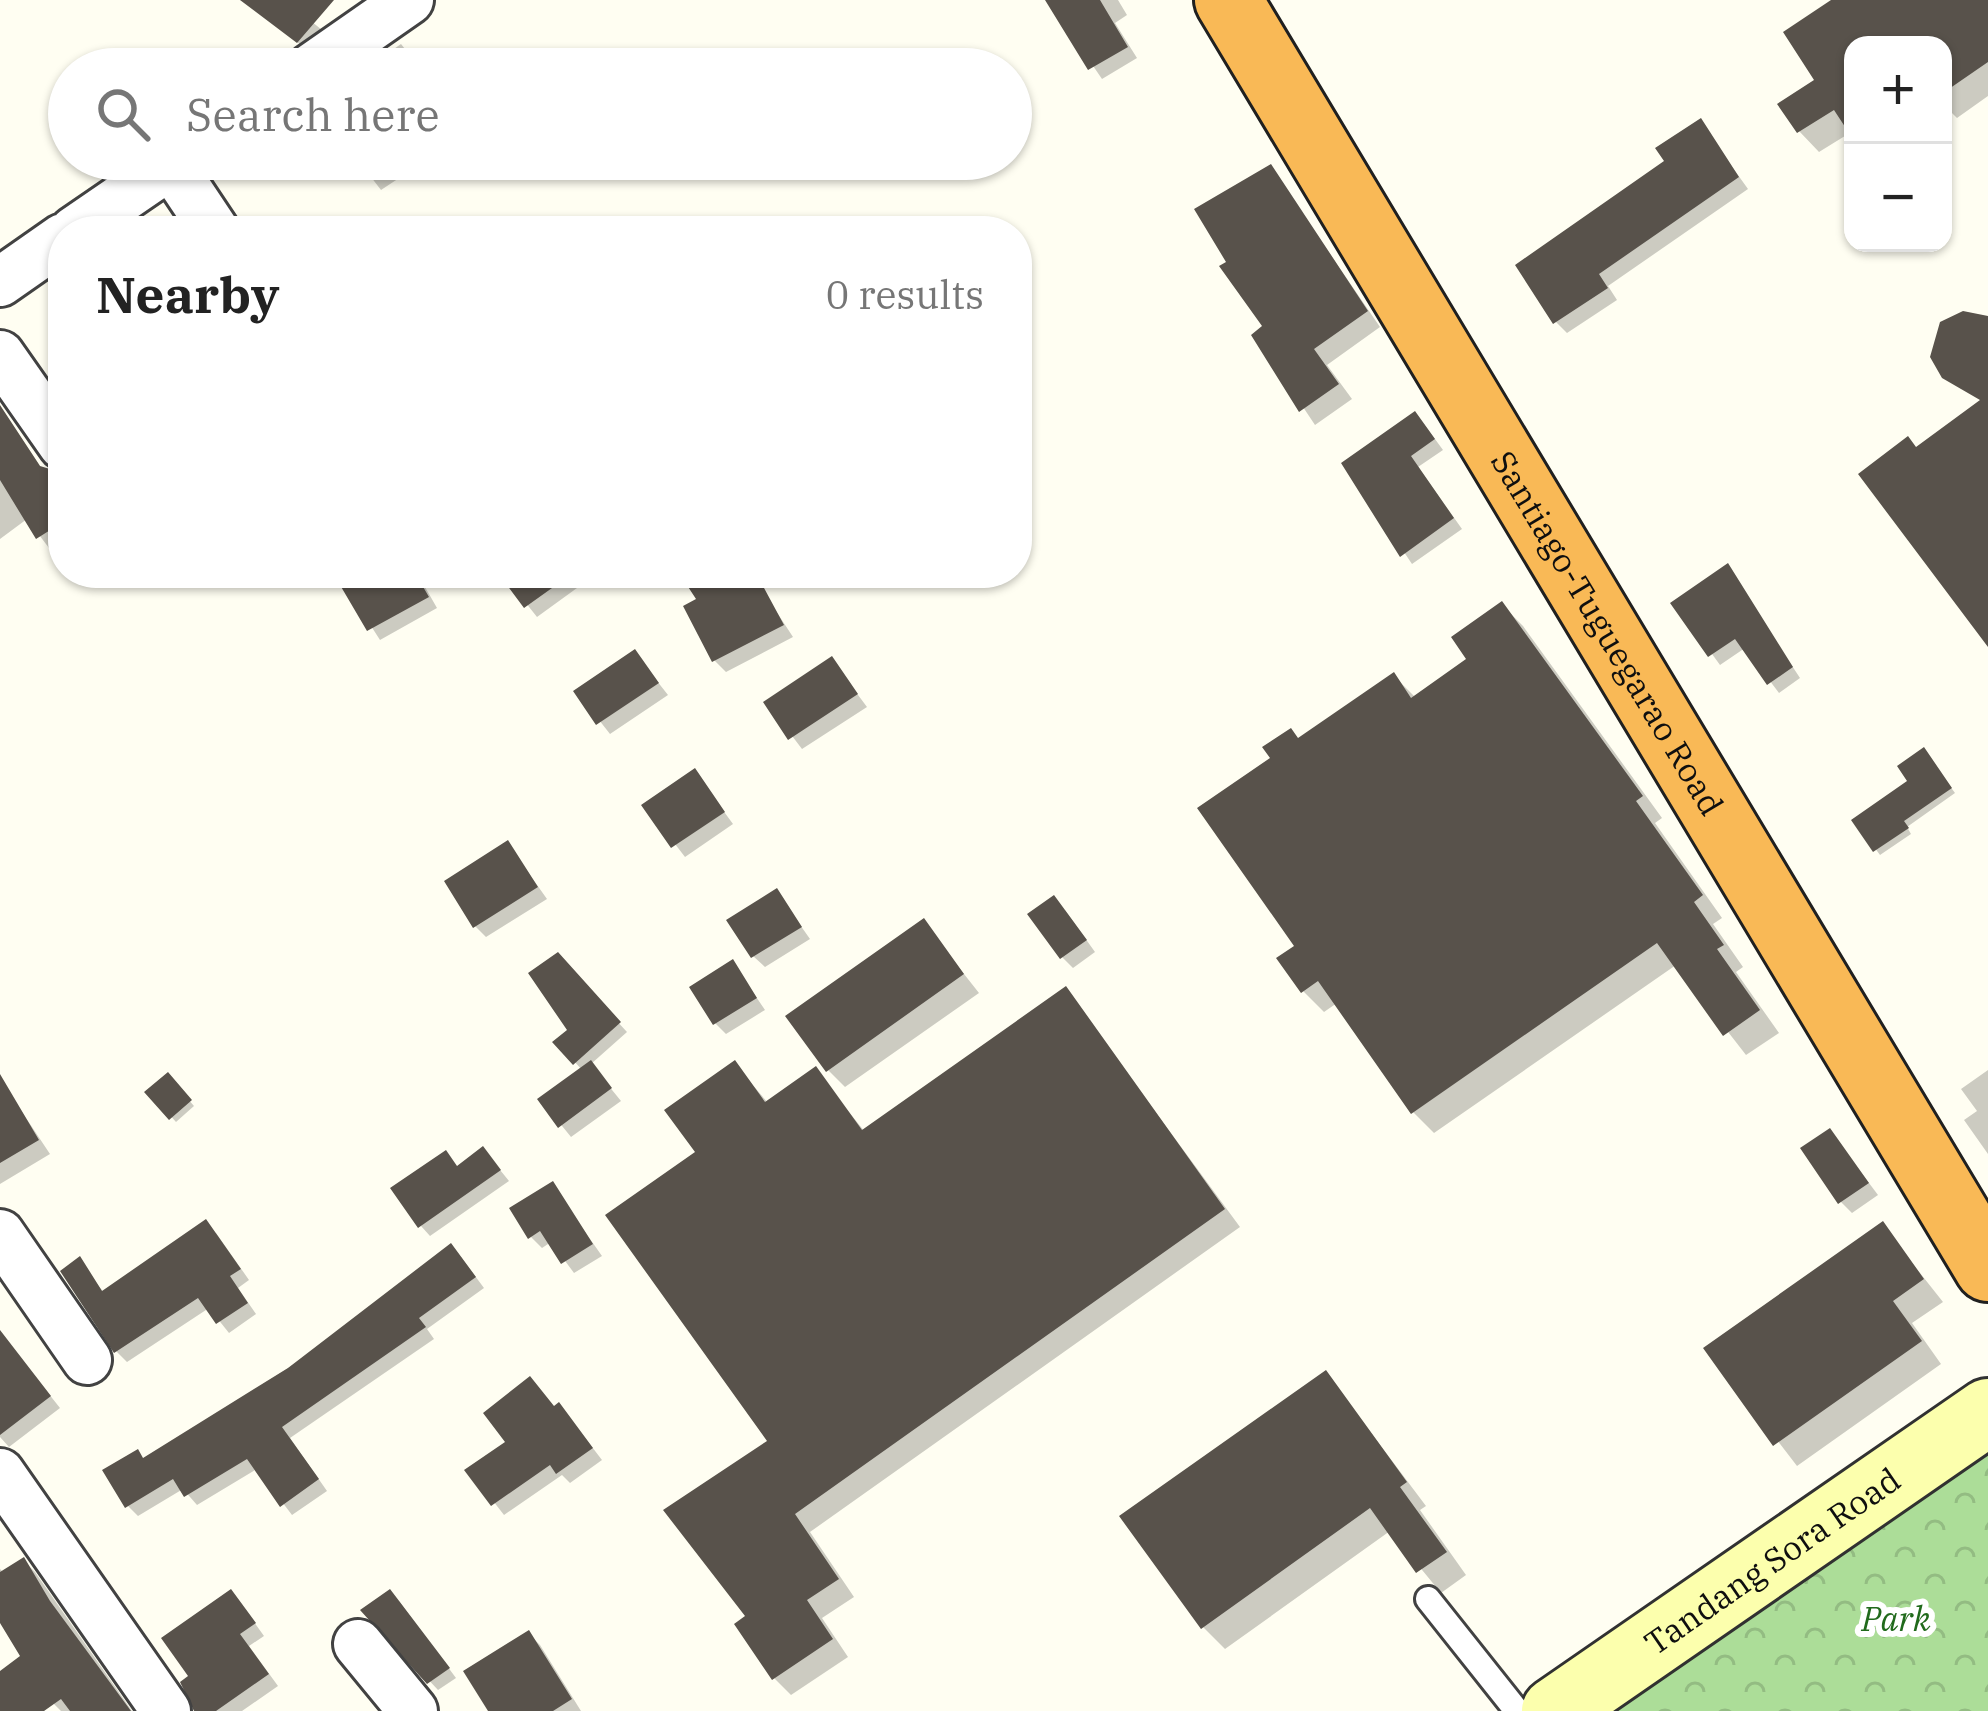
<!DOCTYPE html>
<meta charset="utf-8">
<style>
:root{--surface:#fff;--page:#f6f6f6;--text:#222;--muted:#767676;--line:#e0e0e0}
body{margin:0;font-family:"IBM Plex Serif",serif;background:var(--page);color:var(--text)}
.controls{position:absolute;right:36px;top:36px;display:grid;overflow:hidden;border-radius:24px;box-shadow:0 3px 9px #0004}
.controls button{width:108px;height:108px;display:grid;place-items:center;padding:0;border:0;border-bottom:3px solid var(--line);background:var(--surface);color:var(--text);font:60px sans-serif}
.list{margin:0;padding:0;list-style:none}
h2{display:flex;justify-content:space-between;align-items:center;height:156px;margin:0;padding:0 48px;font-size:51px}
h2 small{font-size:39px;font-weight:400;color:var(--muted)}
.icon{flex:none;width:66px;height:66px;fill:none;stroke:currentColor;stroke-width:2;stroke-linecap:round;stroke-linejoin:round}
.map{position:relative;flex:none;width:1988px;height:1711px;overflow:hidden}
.search{position:absolute;background:var(--surface);box-shadow:0 3px 9px #0004;left:48px;top:48px;width:984px;height:132px;display:flex;align-items:center;gap:30px;box-sizing:border-box;padding:0 42px;border-radius:66px;color:var(--muted);font-size:45px}
.panel{position:absolute;background:var(--surface);box-shadow:0 3px 9px #0004;left:48px;top:216px;width:984px;height:372px;border-radius:48px}
.map>svg:first-child{display:block}
</style>
<div class="map">
<svg width="1988" height="1711" viewBox="0 0 1988 1711">
<defs>
<pattern id="forest-crowns" width="20" height="18" patternUnits="userSpaceOnUse" patternTransform="scale(3)"><rect width="20" height="18" fill="#acdd98"/><path d="M2 6a3 3 0 1 1 6 0M12 15a3 3 0 1 1 6 0" fill="none" stroke="#93bc82"/></pattern>
</defs>
<rect width="100%" height="100%" fill="#fffef2"/>
<!-- forest -->
<path fill="url(#forest-crowns)" d="M1988 1440V1711H1594Z"/>
<!-- shadow -->
<path fill="#0003" d="M243 0H285L327 34 310 52Z
M1048 0H1118L1127 15 1115 23 1137 58 1102 79Z
M1837 0H1988V96L1957 118 1943 104V45H1853V131L1819 152 1799 131 1818 81Z
M401 44 421 69H365Z
M1700 122 1748 189 1608 286 1617 300 1567 333 1556 322Z
M357 159H428L381 190Z
M1271 168 1380 327 1327 365 1352 399 1315 425 1255 335 1266 327Z
M0 406 42 469 63 476V539L49 548 27 519 0 539Z
M1424 424 1443 450 1418 467 1462 529 1412 564 1345 464Z
M1727 567 1800 678 1779 693 1745 648 1720 665 1675 603Z
M337 573H443L425 587 437 608 380 640Z
M502 573H566L577 588 537 617Z
M682 573H751L793 637 726 672 715 661 701 600Z
M1502 605 1523 626 1662 818 1655 823 1722 918 1713 924 1743 967 1736 972 1779 1033 1746 1055 1676 965 1434 1133 1413 1112 1337 1003 1324 1012 1303 991 1298 947 1300 741 1394 676 1416 698 1470 660Z
M635 653 668 695 610 734 577 692Z
M832 660 867 707 802 749 767 703Z
M1928 756 1955 793 1907 827 1911 834 1880 855 1855 821 1911 782Z
M695 772 733 824 685 857 645 805Z
M508 844 547 899 486 937 475 926Z
M777 892 810 939 765 967 753 956Z
M1065 910 1095 952 1073 968 1062 957Z
M923 922 979 993 845 1087 828 1070Z
M557 956 627 1032 591 1064 621 1101 571 1137 541 1100 582 1070 557 1042 571 1030Z
M733 963 765 1010 726 1034 715 1023Z
M1065 989 1240 1227 810 1532 854 1597 822 1618 848 1657 791 1695 774 1678 749 1617 771 1442 699 1153 735 1064 768 1103 815 1070 865 1132Z
M1988 1070V1154L1964 1120 1977 1111 1961 1089Z
M168 1076 194 1106 176 1122 149 1092Z
M0 1079 50 1154 0 1184Z
M1830 1131 1878 1195 1852 1213 1841 1202Z
M492 1160 509 1181 430 1236 421 1226 463 1179Z
M552 1185 602 1256 574 1273 551 1242 542 1248 531 1237Z
M1882 1225 1943 1302 1912 1323 1941 1364 1797 1466 1707 1349Z
M216 1233 249 1280 238 1288 256 1314 229 1333 209 1308 127 1362 116 1351 79 1260 104 1293Z
M461 1257 484 1288 427 1329 434 1339 290 1438 327 1491 292 1515 257 1469 197 1505 183 1489 138 1516 128 1506 145 1460Z
M0 1349 18 1355 60 1408 9 1447 0 1437Z
M1326 1373 1426 1506 1420 1510 1466 1575 1441 1593 1390 1531 1225 1649 1203 1627Z
M555 1409 569 1417 602 1460 570 1483 562 1475 504 1515 469 1470Z
M24 1561 35 1572 132 1711H61L54 1704 0 1618V1569L4 1573Z
M399 1601 456 1678 438 1690 364 1611Z
M241 1604 264 1636 249 1646 278 1686 242 1711H198Z
M529 1634 540 1645 581 1711H492Z"/>
<!-- building -->
<path fill="#58524b" d="M240 0H334L297 43Z
M1045 0H1100L1128 47 1088 70Z
M1831 0H1988V62L1943 93V45H1853V139L1834 110 1797 133 1777 104 1814 80 1783 32Z
M1701 118 1739 177 1599 274 1608 288 1553 324 1515 265 1664 161 1655 148Z
M1271 164 1368 311 1314 349 1339 384 1299 412 1251 335 1262 326 1219 266 1226 262 1194 209Z
M1963 311 1988 316V647L1858 474 1908 436 1916 447 1980 400 1942 378 1930 357 1940 322Z
M0 405 40 466 63 473V522L36 539 0 480Z
M1415 411 1435 439 1411 456 1454 518 1400 557 1341 463Z
M1728 563 1793 667 1767 685 1735 639 1708 657 1670 603Z
M333 573H415L429 597 367 631Z
M498 573H573L524 608Z
M679 573H756L784 625 712 662 683 606 696 599Z
M1502 601 1643 796 1636 801 1703 895 1694 902 1724 945 1717 949 1760 1010 1723 1036 1657 943 1411 1114 1318 981 1301 993 1276 958 1294 946 1197 808 1270 758 1262 747 1291 728 1298 738 1394 672 1411 698 1466 659 1451 637Z
M635 649 659 683 596 725 573 691Z
M832 656 858 694 788 740 763 702Z
M1924 747 1952 788 1904 821 1909 828 1873 852 1851 820 1907 781 1897 766Z
M695 768 725 812 671 848 641 805Z
M508 840 538 887 473 928 444 881Z
M777 888 802 927 751 958 726 920Z
M1054 895 1087 940 1060 959 1027 914Z
M924 918 964 974 826 1072 785 1016Z
M558 952 621 1022 573 1065 552 1042 567 1030 528 973Z
M733 959 757 998 713 1025 689 987Z
M1066 986 1225 1209 795 1514 839 1579 807 1600 833 1639 772 1680 734 1624 745 1616 663 1510 767 1441 605 1215 695 1152 664 1110 735 1060 765 1102 816 1066 862 1130Z
M591 1060 612 1088 558 1128 537 1099Z
M168 1072 192 1100 169 1120 144 1092Z
M0 1074 39 1140 0 1163Z
M1830 1128 1869 1183 1838 1204 1800 1148Z
M483 1146 501 1170 418 1228 390 1188 446 1150 457 1166Z
M553 1181 593 1244 561 1264 540 1231 528 1239 509 1208Z
M206 1219 241 1269 230 1276 248 1303 216 1324 198 1298 114 1353 60 1271 80 1256 102 1291Z
M1883 1221 1924 1279 1893 1301 1922 1341 1773 1446 1703 1348Z
M451 1243 476 1277 419 1318 426 1327 282 1427 319 1479 280 1507 247 1459 184 1497 173 1479 125 1508 102 1470 138 1449 143 1458 288 1368Z
M0 1330 51 1396 0 1435Z
M1326 1370 1407 1482 1400 1487 1447 1552 1416 1573 1370 1508 1201 1629 1119 1516Z
M530 1376 554 1406 559 1402 593 1448 556 1474 550 1465 491 1506 464 1470 505 1442 483 1413Z
M24 1557 50 1601 131 1711H70L61 1699 44 1711H0V1671L20 1656 0 1623V1572Z
M231 1589 256 1623 240 1634 269 1674 216 1711H194L180 1682 188 1676 161 1638Z
M390 1589 450 1668 427 1684 360 1610Z
M529 1630 572 1699 553 1711H488L463 1671Z"/>
<g fill="none" stroke-linecap="round" stroke-linejoin="round">
<defs>
<path id="lane" d="M1428 1599 1517 1711"/>
<path id="street" d="M310 69 409 0
M171 165 215 231
M74 231 179 159
M0 282 63 238
M0 355 63 445
M0 1234 87 1360
M0 1473 166 1711
M358 1644 413 1711"/>
<g id="secondary">
<path id="s1" d="M1555 1711 1988 1412"/>
</g>
<g id="highway">
<path id="s2" d="M1228 0 1988 1268"/>
</g>
</defs>
<!-- lane casing -->
<use href="#lane" stroke="#424242" stroke-width="30"/>
<!-- street casing -->
<use href="#street" stroke="#424242" stroke-width="54"/>
<!-- secondary casing -->
<use href="#secondary" stroke="#313131" stroke-width="72"/>
<!-- highway casing -->
<use href="#highway" stroke="#202020" stroke-width="72"/>
<!-- lane -->
<use href="#lane" stroke="#fff" stroke-width="24"/>
<!-- street -->
<use href="#street" stroke="#fff" stroke-width="48"/>
<!-- secondary -->
<use href="#secondary" stroke="#fcffad" stroke-width="66"/>
<!-- highway -->
<use href="#highway" stroke="#f9b956" stroke-width="66"/>
</g>
<g text-anchor="middle" stroke-width="12" stroke-linejoin="round" paint-order="stroke">
<!-- street labels -->
<g font-size="33" fill="#0f0f0f" stroke="#fff">
<text dy="12" stroke="none"><textPath href="#s2" startOffset="738">Santiago-Tuguegarao Road</textPath></text>
<text dy="12" stroke="none"><textPath href="#s1" startOffset="264">Tandang Sora Road</textPath></text>
</g>
<!-- park labels -->
<g font-size="33" font-style="italic" fill="#216a1c" stroke="#fff">
<text x="1896" y="1631">Park</text>
</g>
</g>
</svg>
<div class="controls">
<button>+</button>
<button>−</button>
</div>
<div class="search"><svg class="icon" aria-label="search" viewBox="0 0 24 24"><circle cx="10" cy="10" r="6"/><path d="M15 15l6 6"/></svg>Search here</div>
<section class="panel">
<h2>Nearby<small>0 results</small></h2>
<ul class="list">
</ul>
</section>
</div>
